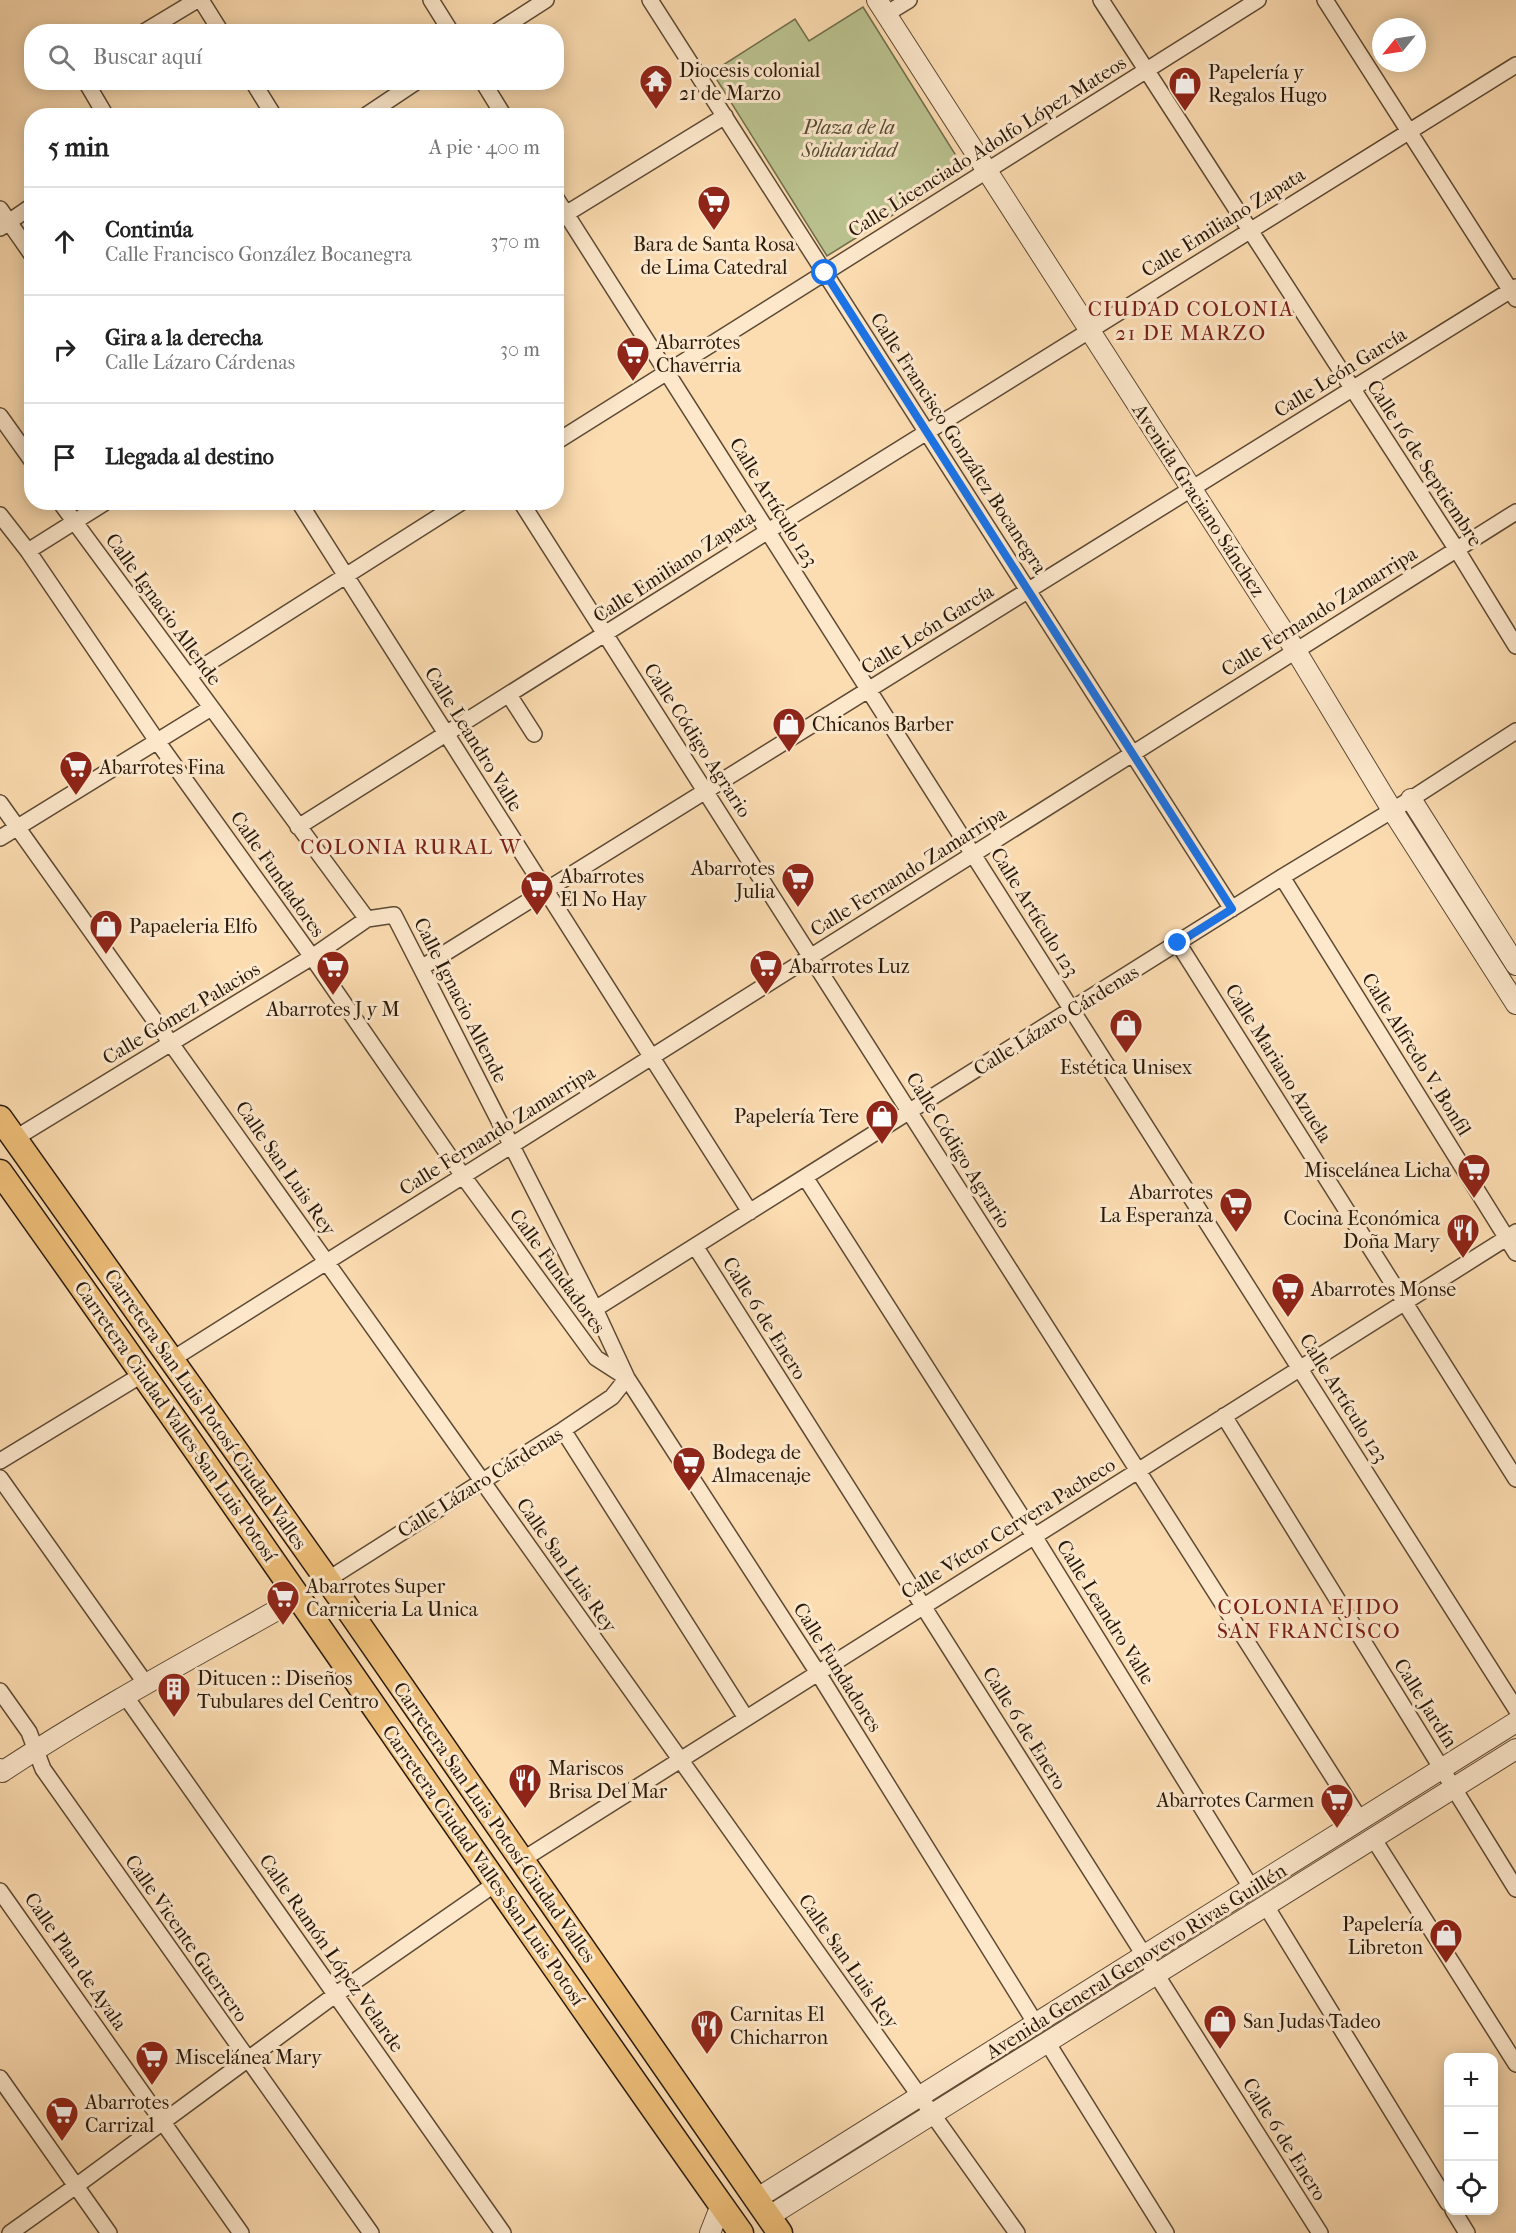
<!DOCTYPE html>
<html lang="es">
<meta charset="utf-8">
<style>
:root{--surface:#fff;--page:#f2f2f2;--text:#222;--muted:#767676;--line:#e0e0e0}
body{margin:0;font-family:"IM FELL French Canon",serif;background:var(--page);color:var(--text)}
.controls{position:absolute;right:18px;bottom:18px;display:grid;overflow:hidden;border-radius:12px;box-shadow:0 3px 15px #0003}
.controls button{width:54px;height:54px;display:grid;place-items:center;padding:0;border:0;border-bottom:2px solid var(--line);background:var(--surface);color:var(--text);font:30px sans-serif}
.compass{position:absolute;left:1372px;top:18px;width:54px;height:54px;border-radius:50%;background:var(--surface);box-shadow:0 3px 15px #0003;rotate:240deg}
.stop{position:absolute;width:18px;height:18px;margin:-14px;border:4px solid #1a73e8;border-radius:50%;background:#fff}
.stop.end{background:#1a73e8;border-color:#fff;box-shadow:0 2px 6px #0008}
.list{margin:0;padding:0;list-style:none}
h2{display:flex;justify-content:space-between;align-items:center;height:78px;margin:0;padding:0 24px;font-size:26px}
h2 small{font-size:20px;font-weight:400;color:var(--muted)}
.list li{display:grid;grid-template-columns:39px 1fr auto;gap:18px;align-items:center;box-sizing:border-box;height:108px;padding:0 24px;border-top:2px solid var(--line)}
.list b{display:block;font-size:22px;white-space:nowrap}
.list p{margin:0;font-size:20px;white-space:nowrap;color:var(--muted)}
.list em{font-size:20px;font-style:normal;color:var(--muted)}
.icon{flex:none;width:33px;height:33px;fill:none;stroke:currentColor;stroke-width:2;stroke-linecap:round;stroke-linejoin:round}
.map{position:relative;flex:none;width:1516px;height:2233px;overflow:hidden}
.search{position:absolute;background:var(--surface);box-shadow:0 3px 15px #0003;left:24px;top:24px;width:540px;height:66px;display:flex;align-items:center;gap:15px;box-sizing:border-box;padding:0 21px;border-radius:24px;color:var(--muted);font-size:22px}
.panel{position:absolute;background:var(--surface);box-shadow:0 3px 15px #0003;left:24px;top:108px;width:540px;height:402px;border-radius:24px}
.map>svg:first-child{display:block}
</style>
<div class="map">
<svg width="1516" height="2233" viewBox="0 0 1516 2233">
<rect width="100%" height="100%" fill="#fcdcb1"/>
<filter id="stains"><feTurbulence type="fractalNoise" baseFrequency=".00333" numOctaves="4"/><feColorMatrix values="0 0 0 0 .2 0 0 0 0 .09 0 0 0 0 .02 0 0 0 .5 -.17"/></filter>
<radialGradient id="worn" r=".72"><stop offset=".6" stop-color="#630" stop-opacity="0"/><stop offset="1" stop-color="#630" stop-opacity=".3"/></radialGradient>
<!-- green -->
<path fill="#bac28f" stroke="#716e4d" stroke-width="1.5" d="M863 7 965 170 827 256 712 72 795 19 809 41Z"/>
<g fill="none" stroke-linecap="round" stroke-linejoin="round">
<defs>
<path id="minor" d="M201 0 221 32
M431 0 451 32
M650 0 1232 909
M1101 0 1457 550 1516 646
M1325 0 1516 299
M886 14 909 0
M144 32 197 0
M496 32 546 0
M86 82 106 116
M253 82 274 116
M483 82 504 116
M365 116 416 82
M556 198 1516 1709
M0 209 32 255
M556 220 725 116
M0 228 32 206
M0 416 32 461
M556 442 1258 0
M60 502 367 919
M299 502 750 1212
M521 502 1361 1821
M0 515 28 551 157 741 312 957 463 1176 596 1358 627 1378 818 1673 1036 2024
M28 551 106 502
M188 676 462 502
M509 695 534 734
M0 803 1017 2233
M298 827 768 531 1516 65
M0 838 211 708
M1282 877 1516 1253
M1178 943 1516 1479
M421 968 1516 287
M14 1139 312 957 367 919 394 915 595 1309 627 1378 612 1397 563 1430 327 1580
M805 1177 1034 1536 1252 1889
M695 1246 1320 2233
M595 1309 1282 877 1411 799 1516 731
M171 1360 1516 512
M1224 1416 1516 1889
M563 1430 746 1718
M0 1461 143 1374
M0 1478 146 1684
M0 1691 29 1732 43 1769 371 2233
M126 1697 503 2233
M1373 1838 1516 2064
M522 1860 1516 1232
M0 1891 241 2233
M1266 1906 1448 2203
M1047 2042 1166 2233
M0 2078 109 2233
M1453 2210 1467 2233
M10 2233 76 2186 335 1995 495 1884"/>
<path id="tertiary" d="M877 0 1296 651 1392 810 1516 1004
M1411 799 1516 965
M0 1769 2 1772C98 1708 200 1654 300 1597
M756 2199 1516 1722
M768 2217 1516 1749
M710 2233 721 2205"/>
<path id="primary" d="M0 1118 341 1599 780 2233
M0 1172C251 1523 491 1881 741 2233"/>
</defs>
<!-- minor casing -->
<use href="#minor" stroke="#5d4a34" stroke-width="18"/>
<!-- tertiary casing -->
<use href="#tertiary" stroke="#5d4a34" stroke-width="22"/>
<!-- primary casing -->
<use href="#primary" stroke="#28190b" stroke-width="27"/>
<!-- minor -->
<use href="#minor" stroke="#fde8cc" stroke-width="15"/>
<!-- tertiary -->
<use href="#tertiary" stroke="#fde8cc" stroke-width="20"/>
<!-- primary -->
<use href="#primary" stroke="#eebe78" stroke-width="24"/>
</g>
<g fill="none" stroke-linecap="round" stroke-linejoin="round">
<!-- route -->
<path stroke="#1a73e8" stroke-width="8" d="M825 273 1232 909 1178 943"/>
</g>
<!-- icons -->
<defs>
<symbol id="temple-pin" viewBox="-11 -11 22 30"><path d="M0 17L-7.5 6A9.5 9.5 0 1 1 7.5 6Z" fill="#8f2418" stroke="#fde8cc"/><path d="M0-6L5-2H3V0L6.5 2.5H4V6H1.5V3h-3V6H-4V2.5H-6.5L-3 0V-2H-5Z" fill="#fff"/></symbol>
<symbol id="shop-pin" viewBox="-11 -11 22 30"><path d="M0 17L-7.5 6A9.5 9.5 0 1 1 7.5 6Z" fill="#8f2418" stroke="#fde8cc"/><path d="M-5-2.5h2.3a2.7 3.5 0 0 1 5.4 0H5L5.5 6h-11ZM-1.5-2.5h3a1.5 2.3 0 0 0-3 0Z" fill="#fff"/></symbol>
<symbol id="supermarket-pin" viewBox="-11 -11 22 30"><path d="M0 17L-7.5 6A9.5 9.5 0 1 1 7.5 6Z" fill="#8f2418" stroke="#fde8cc"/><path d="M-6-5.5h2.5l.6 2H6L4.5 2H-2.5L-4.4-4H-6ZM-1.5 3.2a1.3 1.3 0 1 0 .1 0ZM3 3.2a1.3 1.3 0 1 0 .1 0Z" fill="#fff"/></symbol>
<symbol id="restaurant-pin" viewBox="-11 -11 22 30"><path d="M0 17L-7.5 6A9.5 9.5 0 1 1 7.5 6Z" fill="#8f2418" stroke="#fde8cc"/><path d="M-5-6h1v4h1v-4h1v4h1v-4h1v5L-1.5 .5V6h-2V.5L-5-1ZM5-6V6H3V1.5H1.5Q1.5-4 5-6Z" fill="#fff"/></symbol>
<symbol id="building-pin" viewBox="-11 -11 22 30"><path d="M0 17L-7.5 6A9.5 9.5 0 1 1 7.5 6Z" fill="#8f2418" stroke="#fde8cc"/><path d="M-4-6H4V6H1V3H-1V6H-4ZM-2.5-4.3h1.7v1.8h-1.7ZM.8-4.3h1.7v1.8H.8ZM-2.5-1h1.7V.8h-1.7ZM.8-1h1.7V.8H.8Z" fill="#fff"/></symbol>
</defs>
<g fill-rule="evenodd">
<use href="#temple-pin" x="637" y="62" width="38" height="52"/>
<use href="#shop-pin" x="1166" y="64" width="38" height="52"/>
<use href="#supermarket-pin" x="695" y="183" width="38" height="52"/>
<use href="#supermarket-pin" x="614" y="334" width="38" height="52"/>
<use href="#shop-pin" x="770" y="705" width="38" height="52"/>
<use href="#supermarket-pin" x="57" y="748" width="38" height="52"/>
<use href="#supermarket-pin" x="779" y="860" width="38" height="52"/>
<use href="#supermarket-pin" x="518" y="868" width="38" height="52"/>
<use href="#shop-pin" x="87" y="907" width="38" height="52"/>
<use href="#supermarket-pin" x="747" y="947" width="38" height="52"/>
<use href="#supermarket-pin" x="314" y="948" width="38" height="52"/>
<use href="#shop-pin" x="1107" y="1006" width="38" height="52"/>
<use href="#shop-pin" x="863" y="1097" width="38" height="52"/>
<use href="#supermarket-pin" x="1455" y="1151" width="38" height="52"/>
<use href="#supermarket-pin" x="1217" y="1185" width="38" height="52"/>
<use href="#restaurant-pin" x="1444" y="1211" width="38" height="52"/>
<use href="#supermarket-pin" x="1269" y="1270" width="38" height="52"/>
<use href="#supermarket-pin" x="670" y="1444" width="38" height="52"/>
<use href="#supermarket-pin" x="264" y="1578" width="38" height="52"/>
<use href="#building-pin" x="155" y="1670" width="38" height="52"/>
<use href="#restaurant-pin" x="506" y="1761" width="38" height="52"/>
<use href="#supermarket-pin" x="1318" y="1781" width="38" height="52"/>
<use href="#shop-pin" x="1427" y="1916" width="38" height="52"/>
<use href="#shop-pin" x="1201" y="2002" width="38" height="52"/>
<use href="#restaurant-pin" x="688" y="2007" width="38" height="52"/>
<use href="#supermarket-pin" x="133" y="2038" width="38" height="52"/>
<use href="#supermarket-pin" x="43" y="2094" width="38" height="52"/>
</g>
<g text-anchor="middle" stroke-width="6" stroke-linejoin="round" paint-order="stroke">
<!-- poi labels -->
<g font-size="20" fill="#28190b" stroke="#fde8cc" text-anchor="start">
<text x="679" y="77">Diocesis colonial<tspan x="679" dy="23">21 de Marzo</tspan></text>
<text x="1208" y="79">Papelería y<tspan x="1208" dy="23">Regalos Hugo</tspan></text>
<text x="714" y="251" text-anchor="middle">Bara de Santa Rosa<tspan x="714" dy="23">de Lima Catedral</tspan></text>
<text x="656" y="349">Abarrotes<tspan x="656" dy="23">Chaverria</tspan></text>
<text x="812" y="731">Chicanos Barber</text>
<text x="99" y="774">Abarrotes Fina</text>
<text x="775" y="875" text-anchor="end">Abarrotes<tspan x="775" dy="23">Julia</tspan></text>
<text x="560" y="883">Abarrotes<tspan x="560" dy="23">El No Hay</tspan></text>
<text x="129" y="933">Papaeleria Elfo</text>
<text x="789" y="973">Abarrotes Luz</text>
<text x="333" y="1016" text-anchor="middle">Abarrotes J y M</text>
<text x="1126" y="1074" text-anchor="middle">Estética Unisex</text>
<text x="859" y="1123" text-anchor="end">Papelería Tere</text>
<text x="1451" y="1177" text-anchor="end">Miscelánea Licha</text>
<text x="1213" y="1199" text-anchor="end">Abarrotes<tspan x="1213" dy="23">La Esperanza</tspan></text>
<text x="1440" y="1225" text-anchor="end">Cocina Económica<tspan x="1440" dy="23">Doña Mary</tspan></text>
<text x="1311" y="1296">Abarrotes Monse</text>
<text x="712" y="1459">Bodega de<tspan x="712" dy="23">Almacenaje</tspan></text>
<text x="306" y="1593">Abarrotes Super<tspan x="306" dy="23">Carniceria La Unica</tspan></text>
<text x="197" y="1685">Ditucen :: Diseños<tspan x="197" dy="23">Tubulares del Centro</tspan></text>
<text x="548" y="1775">Mariscos<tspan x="548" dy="23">Brisa Del Mar</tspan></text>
<text x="1314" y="1807" text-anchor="end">Abarrotes Carmen</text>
<text x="1423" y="1931" text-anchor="end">Papelería<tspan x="1423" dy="23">Libreton</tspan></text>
<text x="730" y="2021">Carnitas El<tspan x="730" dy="23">Chicharron</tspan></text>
<text x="1243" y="2028">San Judas Tadeo</text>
<text x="175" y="2064">Miscelánea Mary</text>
<text x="85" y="2109">Abarrotes<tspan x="85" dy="23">Carrizal</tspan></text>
</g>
<!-- park labels -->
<g font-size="20" font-style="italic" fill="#544c33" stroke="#fde8cc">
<text x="849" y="134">Plaza de la<tspan x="849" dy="23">Solidaridad</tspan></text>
</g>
<!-- street labels -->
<g font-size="20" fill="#28190b" stroke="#fde8cc">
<text transform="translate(987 146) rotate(-32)" y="7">Calle Licenciado Adolfo López Mateos</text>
<text transform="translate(1223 222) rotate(-32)" y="7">Calle Emiliano Zapata</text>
<text transform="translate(1340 372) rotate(-32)" y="7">Calle León García</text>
<text transform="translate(959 443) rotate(57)" y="7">Calle Francisco González Bocanegra</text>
<text transform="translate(1425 463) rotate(57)" y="7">Calle 16 de Septiembre</text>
<text transform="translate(1199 500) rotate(57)" y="7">Avenida Graciano Sánchez</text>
<text transform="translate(774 502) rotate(58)" y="7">Calle Artículo 123</text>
<text transform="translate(674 566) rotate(-33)" y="7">Calle Emiliano Zapata</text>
<text transform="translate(164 609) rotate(54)" y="7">Calle Ignacio Allende</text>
<text transform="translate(1319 611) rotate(-32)" y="7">Calle Fernando Zamarripa</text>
<text transform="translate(927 629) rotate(-32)" y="7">Calle León García</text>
<text transform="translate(474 739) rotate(58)" y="7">Calle Leandro Valle</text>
<text transform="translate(698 740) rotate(57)" y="7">Calle Código Agrario</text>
<text transform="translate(908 871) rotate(-32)" y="7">Calle Fernando Zamarripa</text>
<text transform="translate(278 874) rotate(55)" y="7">Calle Fundadores</text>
<text transform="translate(1035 912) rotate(58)" y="7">Calle Artículo 123</text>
<text transform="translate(461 1000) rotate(63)" y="7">Calle Ignacio Allende</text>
<text transform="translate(181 1013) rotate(-31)" y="7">Calle Gómez Palacios</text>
<text transform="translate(1056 1020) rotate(-32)" y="7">Calle Lázaro Cárdenas</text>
<text transform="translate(1417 1054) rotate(58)" y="7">Calle Alfredo V. Bonfil</text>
<text transform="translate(1279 1063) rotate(58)" y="7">Calle Mariano Azuela</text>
<text transform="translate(497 1130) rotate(-32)" y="7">Calle Fernando Zamarripa</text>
<text transform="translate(959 1150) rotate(58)" y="7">Calle Código Agrario</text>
<text transform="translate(286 1168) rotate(55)" y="7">Calle San Luis Rey</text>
<text transform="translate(558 1271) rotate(54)" y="7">Calle Fundadores</text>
<text transform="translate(765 1318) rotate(58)" y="7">Calle 6 de Enero</text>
<text transform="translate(1344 1398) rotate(58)" y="7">Calle Artículo 123</text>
<text transform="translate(206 1409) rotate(55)" y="7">Carretera San Luis Potosí-Ciudad Valles</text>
<text transform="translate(176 1421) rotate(55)" y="7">Carretera Ciudad Valles-San Luis Potosí</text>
<text transform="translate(480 1482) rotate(-32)" y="7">Calle Lázaro Cárdenas</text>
<text transform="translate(1008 1528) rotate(-32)" y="7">Calle Víctor Cervera Pacheco</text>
<text transform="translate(567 1565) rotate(55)" y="7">Calle San Luis Rey</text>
<text transform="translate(1106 1612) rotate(58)" y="7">Calle Leandro Valle</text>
<text transform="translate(838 1667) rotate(58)" y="7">Calle Fundadores</text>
<text transform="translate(1426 1703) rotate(58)" y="7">Calle Jardín</text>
<text transform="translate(1025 1728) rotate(58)" y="7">Calle 6 de Enero</text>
<text transform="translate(495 1822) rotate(55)" y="7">Carretera San Luis Potosí-Ciudad Valles</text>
<text transform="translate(484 1865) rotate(55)" y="7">Carretera Ciudad Valles-San Luis Potosí</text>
<text transform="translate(187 1938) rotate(55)" y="7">Calle Vicente Guerrero</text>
<text transform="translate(332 1953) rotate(55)" y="7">Calle Ramón López Velarde</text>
<text transform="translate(76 1961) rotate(55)" y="7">Calle Plan de Ayala</text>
<text transform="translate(849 1961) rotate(55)" y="7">Calle San Luis Rey</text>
<text transform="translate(1136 1961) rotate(-32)" y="7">Avenida General Genovevo Rivas Guillén</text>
<text transform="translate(1285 2139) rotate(58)" y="7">Calle 6 de Enero</text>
</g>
<!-- neighbourhood labels -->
<g font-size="21" letter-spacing="1.5" fill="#7a1f14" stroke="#fde8cc">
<text x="1191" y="316">CIUDAD COLONIA<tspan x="1191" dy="24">21 DE MARZO</tspan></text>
<text x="411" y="854">COLONIA RURAL W</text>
<text x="1309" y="1614">COLONIA EJIDO<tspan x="1309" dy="24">SAN FRANCISCO</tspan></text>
</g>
</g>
<rect width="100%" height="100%" filter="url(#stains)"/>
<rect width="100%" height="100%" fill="url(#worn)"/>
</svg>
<div class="controls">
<button>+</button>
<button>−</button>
<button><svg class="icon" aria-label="locate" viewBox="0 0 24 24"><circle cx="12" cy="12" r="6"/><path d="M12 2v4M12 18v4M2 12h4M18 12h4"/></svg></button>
</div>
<svg class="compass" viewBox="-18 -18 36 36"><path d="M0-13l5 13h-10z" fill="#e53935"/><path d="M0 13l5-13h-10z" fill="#767676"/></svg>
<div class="stop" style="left:825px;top:273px"></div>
<div class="stop end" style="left:1178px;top:943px"></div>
<div class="search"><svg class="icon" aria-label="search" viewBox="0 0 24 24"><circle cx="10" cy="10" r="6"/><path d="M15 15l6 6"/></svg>Buscar aquí</div>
<section class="panel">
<h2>5 min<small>A pie · 400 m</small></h2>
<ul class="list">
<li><svg class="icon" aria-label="ahead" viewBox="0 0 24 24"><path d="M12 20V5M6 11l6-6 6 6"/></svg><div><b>Continúa</b><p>Calle Francisco González Bocanegra</p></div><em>370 m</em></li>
<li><svg class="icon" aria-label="right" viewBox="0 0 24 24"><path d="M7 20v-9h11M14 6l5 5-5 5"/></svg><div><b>Gira a la derecha</b><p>Calle Lázaro Cárdenas</p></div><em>30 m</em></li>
<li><svg class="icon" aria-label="arrive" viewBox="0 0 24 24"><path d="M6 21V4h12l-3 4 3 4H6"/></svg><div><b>Llegada al destino</b></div></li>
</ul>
</section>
</div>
